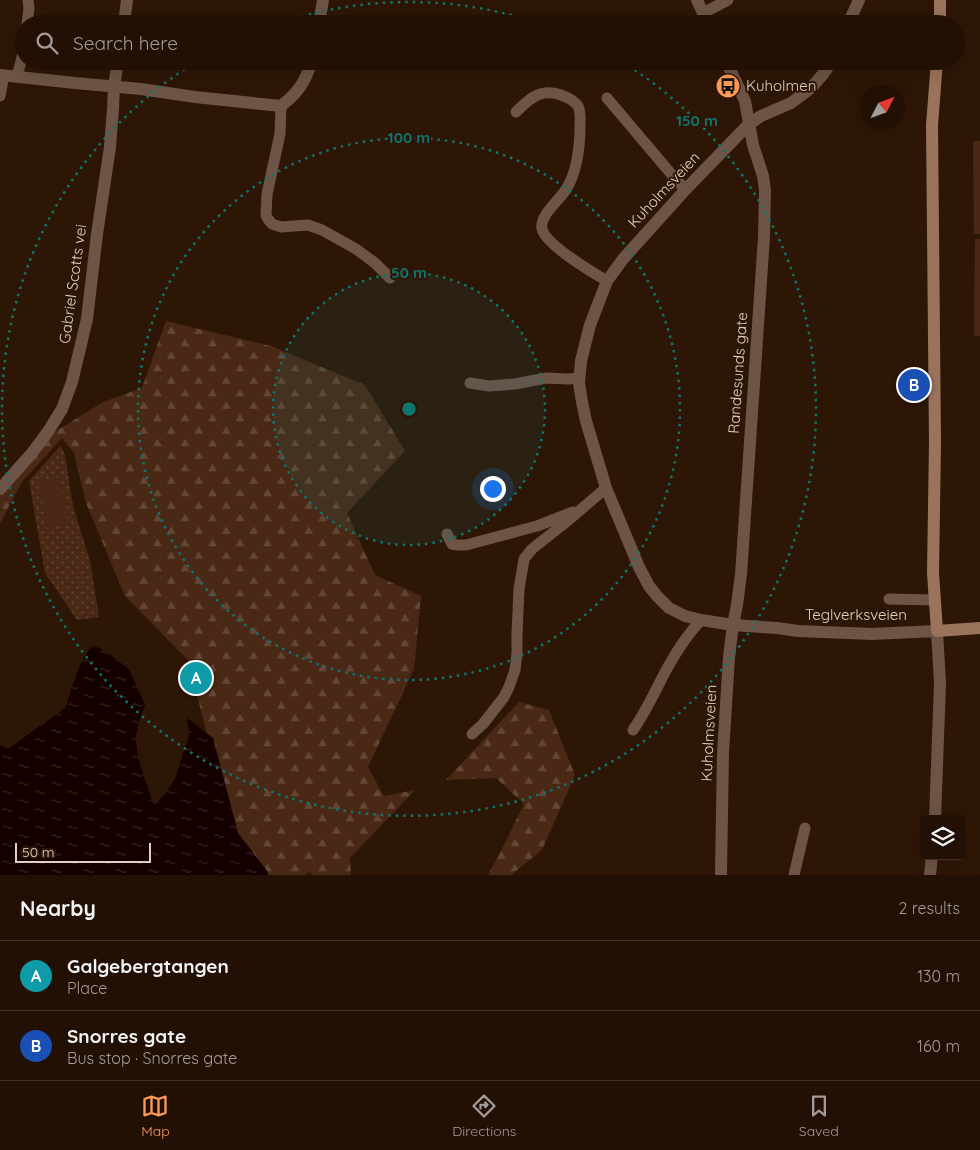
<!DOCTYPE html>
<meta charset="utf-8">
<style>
:root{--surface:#221004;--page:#2a190e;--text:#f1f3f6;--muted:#a29d9a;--line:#3f3026;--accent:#ff9b5a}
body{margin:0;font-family:Quicksand,sans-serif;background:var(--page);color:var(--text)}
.controls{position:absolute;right:15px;bottom:15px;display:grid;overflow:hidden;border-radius:5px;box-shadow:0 5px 20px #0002}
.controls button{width:45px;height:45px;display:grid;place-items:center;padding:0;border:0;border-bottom:1px solid var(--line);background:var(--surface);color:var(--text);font:25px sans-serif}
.compass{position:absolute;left:860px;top:85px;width:45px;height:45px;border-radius:50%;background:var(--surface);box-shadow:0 5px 20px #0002;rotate:48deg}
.scale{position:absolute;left:15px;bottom:12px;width:136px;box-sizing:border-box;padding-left:5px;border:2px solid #e2d0c6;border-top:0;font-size:14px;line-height:18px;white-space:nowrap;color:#e2d0c6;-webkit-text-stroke:4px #2e1606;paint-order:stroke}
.you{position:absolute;left:492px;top:488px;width:18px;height:18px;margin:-12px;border:4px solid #fff;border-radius:50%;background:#1a73e8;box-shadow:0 0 0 8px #1a73e833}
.badge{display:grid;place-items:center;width:32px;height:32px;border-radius:50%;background:var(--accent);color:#fff;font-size:16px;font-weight:700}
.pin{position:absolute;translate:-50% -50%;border:2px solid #fff;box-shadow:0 1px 5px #0006}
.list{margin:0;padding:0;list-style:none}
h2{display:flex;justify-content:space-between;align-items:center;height:65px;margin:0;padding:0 20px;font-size:21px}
h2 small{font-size:16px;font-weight:400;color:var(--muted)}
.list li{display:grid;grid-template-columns:32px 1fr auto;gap:15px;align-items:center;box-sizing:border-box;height:70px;padding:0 20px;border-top:1px solid var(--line)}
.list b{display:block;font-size:19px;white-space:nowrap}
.list p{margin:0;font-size:16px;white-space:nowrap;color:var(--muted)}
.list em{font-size:16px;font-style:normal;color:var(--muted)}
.icon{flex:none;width:28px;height:28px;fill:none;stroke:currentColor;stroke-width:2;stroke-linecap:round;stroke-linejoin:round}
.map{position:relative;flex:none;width:980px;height:875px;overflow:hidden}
.search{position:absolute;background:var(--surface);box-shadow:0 5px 20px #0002;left:15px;right:15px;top:15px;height:55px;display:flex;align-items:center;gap:12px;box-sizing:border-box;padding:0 18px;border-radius:28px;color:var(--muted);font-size:19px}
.sheet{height:205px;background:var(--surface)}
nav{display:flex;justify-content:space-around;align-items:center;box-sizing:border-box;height:70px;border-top:1px solid var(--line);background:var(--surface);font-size:14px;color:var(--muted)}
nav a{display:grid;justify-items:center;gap:2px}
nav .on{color:var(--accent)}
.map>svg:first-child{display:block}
</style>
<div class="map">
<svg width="980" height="875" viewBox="0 0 980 875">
<defs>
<pattern id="grass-dots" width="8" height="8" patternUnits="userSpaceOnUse" patternTransform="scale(1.25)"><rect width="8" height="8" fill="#492915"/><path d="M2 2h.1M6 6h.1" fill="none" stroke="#634736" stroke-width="1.8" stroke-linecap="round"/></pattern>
<pattern id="forest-firs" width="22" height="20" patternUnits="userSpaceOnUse" patternTransform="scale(1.25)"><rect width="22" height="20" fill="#492915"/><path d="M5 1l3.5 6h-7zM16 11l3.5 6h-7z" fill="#634736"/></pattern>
<pattern id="water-ripples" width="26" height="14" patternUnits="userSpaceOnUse" patternTransform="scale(1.25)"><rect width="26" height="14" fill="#150000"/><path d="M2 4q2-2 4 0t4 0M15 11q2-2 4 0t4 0" fill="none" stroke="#372424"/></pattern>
</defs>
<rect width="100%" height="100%" fill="#2e1606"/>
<!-- grass -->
<path fill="url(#grass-dots)" d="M61 445 65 456 73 506 90 561 99 617 77 620 45 573 29 481Z"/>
<!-- forest -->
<path fill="url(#forest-firs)" d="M166 321 271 346 365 385 405 451 347 513 375 575 421 596 414 669 368 767 384 796 415 790 350 858 351 875H313L310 872 305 875H268L267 871 238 833 213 738 207 734 188 660 125 596 86 503 74 453 62 438 21 483 0 524V485L56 431 103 402 142 388Z
M519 702 549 710 575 775 542 850 511 875H488L501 851 524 804 496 778 446 780Z"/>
<!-- garden -->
<path fill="#492915" d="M973 141H980V234H974Z
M975 239H980V336H974Z
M60 477 69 524 47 528 39 481Z"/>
<!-- water -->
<path fill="url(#water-ripples)" d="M95 646 102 649 129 669 145 705C141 716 136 728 136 740 137 762 147 784 154 805L165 794 175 779 189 735 187 718 213 738 238 833 267 871 268 875H0V745L8 749 65 708 79 667 89 649Z"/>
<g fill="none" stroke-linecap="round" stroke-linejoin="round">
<!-- lane -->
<path stroke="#6d5446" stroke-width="11" d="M703 13 728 0
M27 24 29 8 28 0
M17 77 24 49
M0 96 4 75
M607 98 678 182 686 189
M281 106 280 134 267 194 266 215 268 219 272 224 281 227 308 225 322 230 356 249 375 263 390 278
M516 112C523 105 531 97 540 94 550 91 561 94 570 99 573 101 576 103 578 106 581 112 580 119 580 125 580 146 578 169 567 188 561 199 539 215 542 229 546 245 592 272 607 281
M470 383 489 386 515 384 546 378 568 379 579 378
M447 534 452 544 457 545H466L537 526 573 512
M889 599 935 600
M633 730C648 709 657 686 669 665 678 649 688 634 701 620
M472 734 483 724 504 697 509 687 515 670 517 653V634L519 589 524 559 532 549 565 523 606 488
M794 875 805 828"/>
<!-- street -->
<path stroke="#6d5446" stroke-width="12" d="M697 0 708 24
M124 24 127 0
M319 24 323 0
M848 24 859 0
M832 61 824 73 811 88 791 103 761 116 748 125 686 189 623 259 607 281 590 325 581 361 579 383 582 402 586 421 606 488 639 567 649 586 657 596 669 608 685 616 701 620 733 625 777 628 798 631 872 634 937 631 940 683 935 819
M0 75 75 83 141 89 195 97 281 106C299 92 305 82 312 61
M0 489 32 453 49 430 62 409 72 382 87 319 97 234 110 147 113 109 114 86 118 61
M721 875 723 753 729 657 733 625 737 605 741 574 764 237 765 190 763 176 753 145 745 101 726 61
M930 875 932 856"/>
<!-- secondary -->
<path stroke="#9b735c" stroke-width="12" d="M940 24V0
M937 61 932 125 935 443 933 573 937 631 980 628"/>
</g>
<!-- distance rings -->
<circle cx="409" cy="409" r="136" fill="#0f766e" fill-opacity=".12"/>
<g fill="none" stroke="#0f766e" stroke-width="2.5" stroke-dasharray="2.5 5">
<circle cx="409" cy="409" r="136"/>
<circle cx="409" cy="409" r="271"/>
<path d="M280 23A407 407 0 0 1 538 23M622 62A407 407 0 1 1 196 62"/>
</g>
<!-- icons -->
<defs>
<symbol id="bus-disc" viewBox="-11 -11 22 22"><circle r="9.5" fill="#ff9b5a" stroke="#2e1606"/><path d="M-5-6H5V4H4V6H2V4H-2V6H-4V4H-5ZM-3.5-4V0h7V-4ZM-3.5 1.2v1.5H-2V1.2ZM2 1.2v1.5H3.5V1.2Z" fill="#111"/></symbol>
</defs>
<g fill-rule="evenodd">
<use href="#bus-disc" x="714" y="72" width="28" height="28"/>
</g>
<g text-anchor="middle" stroke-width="4" stroke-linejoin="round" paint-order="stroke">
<!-- poi labels -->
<g font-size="15" fill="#e2d0c6" stroke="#2e1606" text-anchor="start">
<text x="746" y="91">Kuholmen</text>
</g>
<!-- street labels -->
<g font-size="15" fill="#e2d0c6" stroke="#2e1606">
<text transform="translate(664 190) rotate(-47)" y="5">Kuholmsveien</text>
<text transform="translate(73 284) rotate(-82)" y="5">Gabriel Scotts vei</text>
<text transform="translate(738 373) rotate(-86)" y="5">Randesunds gate</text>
<text x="856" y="620">Teglverksveien</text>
<text transform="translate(709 733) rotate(-87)" y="5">Kuholmsveien</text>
</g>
</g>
<circle cx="409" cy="409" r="8" fill="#0f766e" stroke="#2e1606" stroke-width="2.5"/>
<g font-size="15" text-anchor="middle" font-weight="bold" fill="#0f766e" stroke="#2e1606" stroke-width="4" stroke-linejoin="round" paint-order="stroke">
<text x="697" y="126">150 m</text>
<text x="409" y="143">100 m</text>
<text x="409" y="278">50 m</text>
</g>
</svg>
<div class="controls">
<button><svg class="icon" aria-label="layers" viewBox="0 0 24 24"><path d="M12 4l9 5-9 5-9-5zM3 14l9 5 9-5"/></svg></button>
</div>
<svg class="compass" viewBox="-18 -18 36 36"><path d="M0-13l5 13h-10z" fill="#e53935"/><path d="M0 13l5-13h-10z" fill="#a29d9a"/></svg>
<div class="scale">50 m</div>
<div class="you"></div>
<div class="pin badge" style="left:196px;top:678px;background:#0f9aa8">A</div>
<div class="pin badge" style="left:914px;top:385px;background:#1a4fb4">B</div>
<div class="search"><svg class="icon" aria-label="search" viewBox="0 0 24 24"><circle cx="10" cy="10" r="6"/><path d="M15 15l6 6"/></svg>Search here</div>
</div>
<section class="sheet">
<h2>Nearby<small>2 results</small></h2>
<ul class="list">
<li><span class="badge" style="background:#0f9aa8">A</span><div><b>Galgebergtangen</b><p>Place</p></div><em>130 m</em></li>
<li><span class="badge" style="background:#1a4fb4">B</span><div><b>Snorres gate</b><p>Bus stop · Snorres gate</p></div><em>160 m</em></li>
</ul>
</section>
<nav>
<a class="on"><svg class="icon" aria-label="map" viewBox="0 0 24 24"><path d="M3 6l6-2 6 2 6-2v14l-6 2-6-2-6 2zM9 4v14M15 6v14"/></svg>Map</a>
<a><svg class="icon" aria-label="directions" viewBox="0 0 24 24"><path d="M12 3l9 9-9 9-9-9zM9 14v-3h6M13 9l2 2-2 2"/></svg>Directions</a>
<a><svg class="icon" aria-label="saved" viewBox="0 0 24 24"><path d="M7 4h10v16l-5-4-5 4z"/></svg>Saved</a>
</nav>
